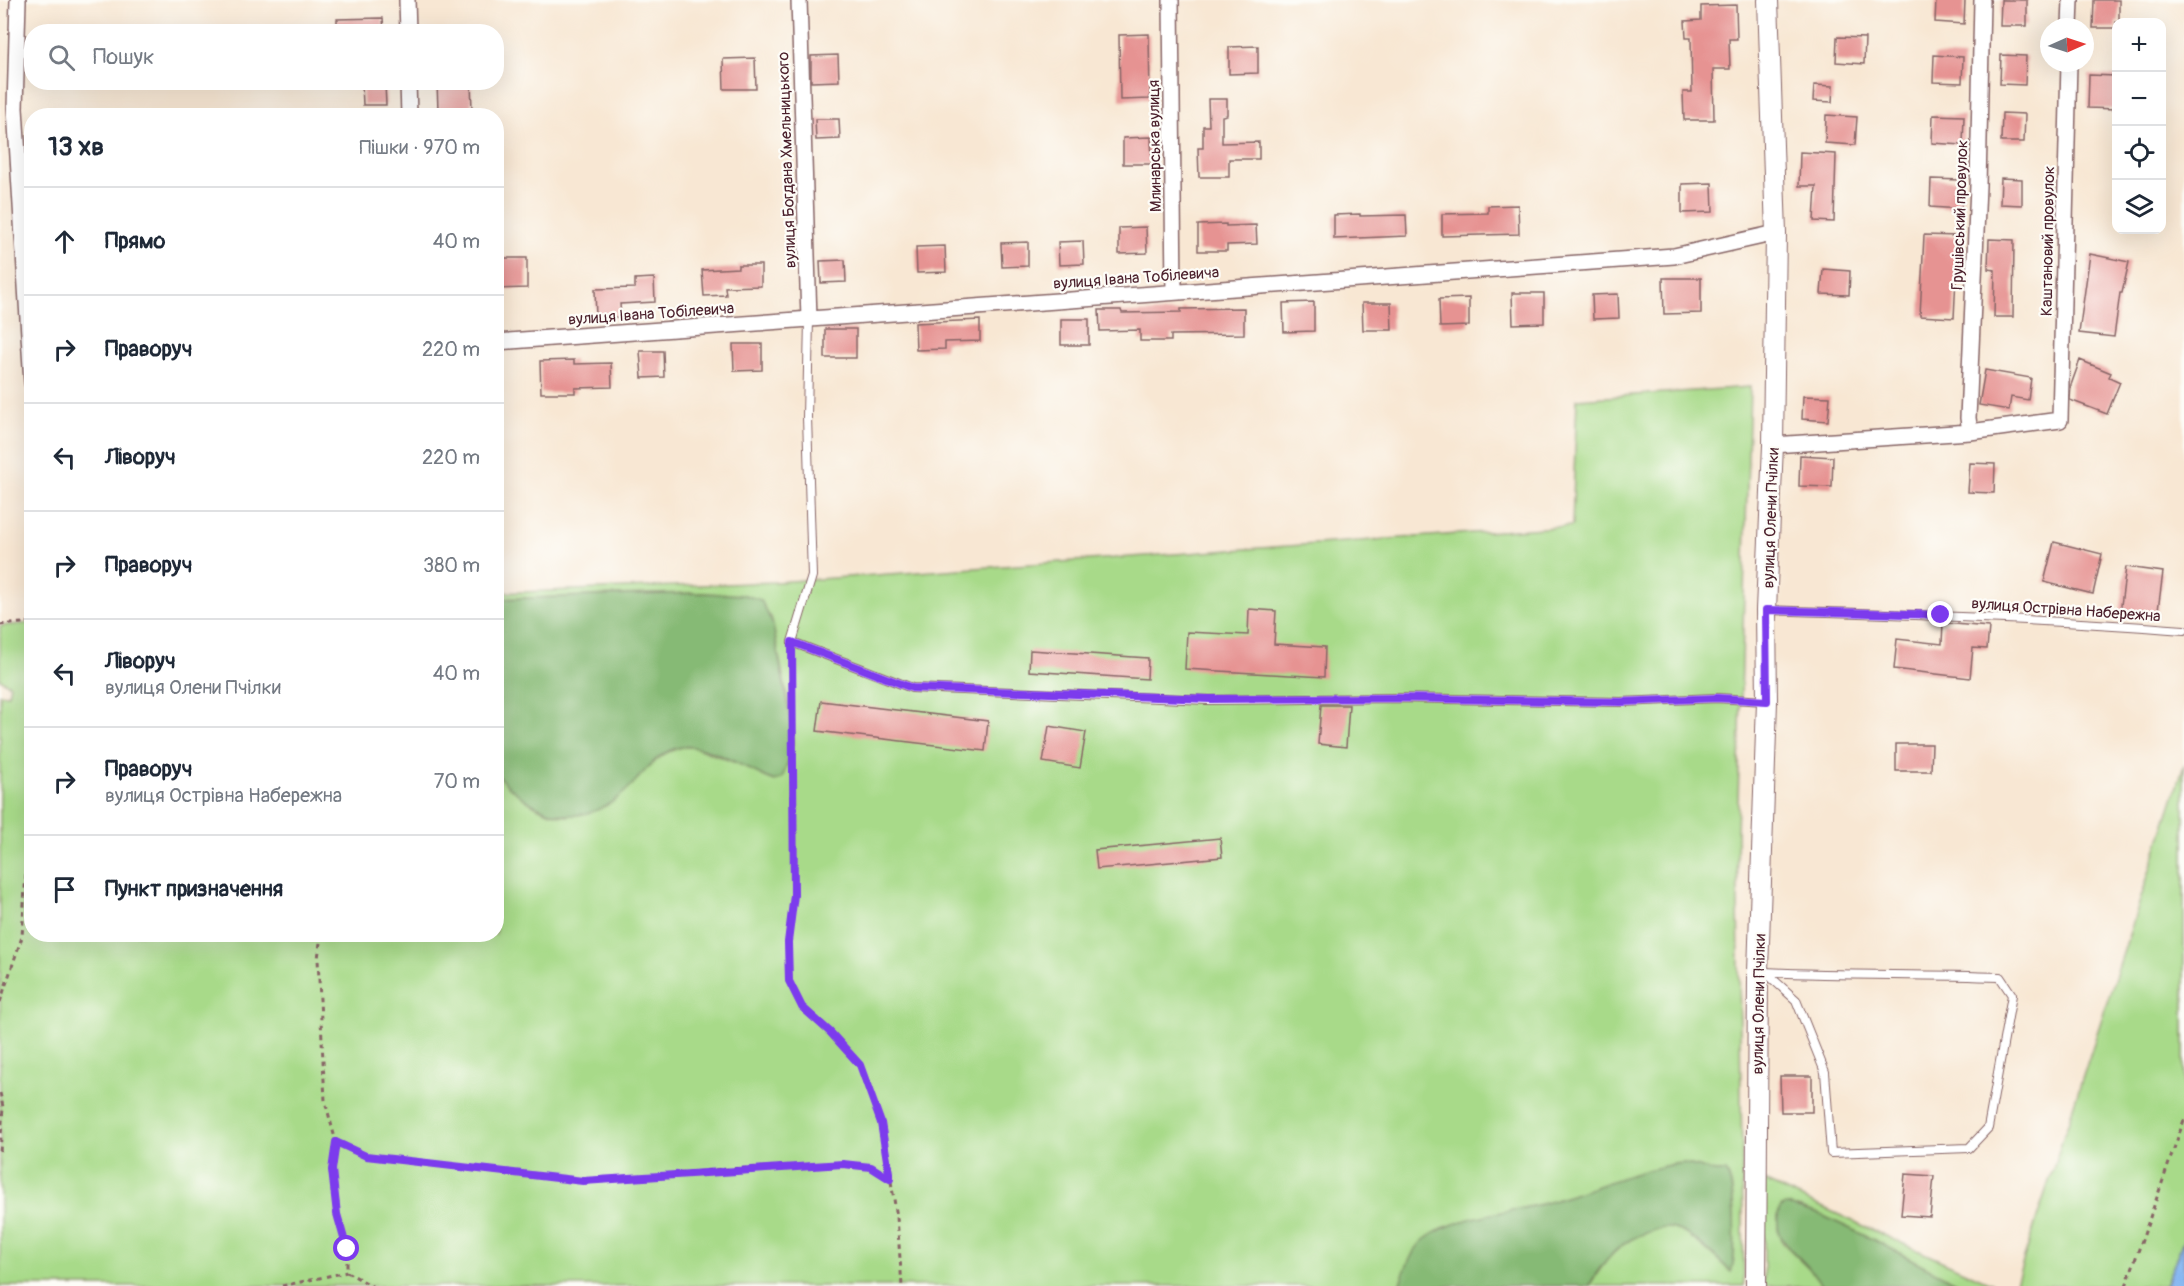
<!DOCTYPE html>
<html lang="uk">
<meta charset="utf-8">
<style>
:root{--surface:#fff;--page:#f6f6f7;--text:#1f2937;--muted:#747a83;--line:#e0e1e3}
body{margin:0;font-family:Pangolin,sans-serif;background:var(--page);color:var(--text)}
.controls{position:absolute;right:18px;top:18px;display:grid;overflow:hidden;border-radius:12px;box-shadow:0 6px 24px #0002}
.controls button{width:54px;height:54px;display:grid;place-items:center;padding:0;border:0;border-bottom:2px solid var(--line);background:var(--surface);color:var(--text);font:30px sans-serif}
.compass{position:absolute;left:2040px;top:18px;width:54px;height:54px;border-radius:50%;background:var(--surface);box-shadow:0 6px 24px #0002;rotate:87deg}
.stop{position:absolute;width:18px;height:18px;margin:-14px;border:4px solid #7c3aed;border-radius:50%;background:#fff}
.stop.end{background:#7c3aed;border-color:#fff;box-shadow:0 2px 6px #0008}
.list{margin:0;padding:0;list-style:none}
h2{display:flex;justify-content:space-between;align-items:center;height:78px;margin:0;padding:0 24px;font-size:26px}
h2 small{font-size:20px;font-weight:400;color:var(--muted)}
.list li{display:grid;grid-template-columns:39px 1fr auto;gap:18px;align-items:center;box-sizing:border-box;height:108px;padding:0 24px;border-top:2px solid var(--line)}
.list b{display:block;font-size:22px;white-space:nowrap}
.list p{margin:0;font-size:20px;white-space:nowrap;color:var(--muted)}
.list em{font-size:20px;font-style:normal;color:var(--muted)}
.icon{flex:none;width:33px;height:33px;fill:none;stroke:currentColor;stroke-width:2;stroke-linecap:round;stroke-linejoin:round}
.map{position:relative;flex:none;width:2184px;height:1286px;overflow:hidden}
.search{position:absolute;background:var(--surface);box-shadow:0 6px 24px #0002;left:24px;top:24px;width:480px;height:66px;display:flex;align-items:center;gap:15px;box-sizing:border-box;padding:0 21px;border-radius:24px;color:var(--muted);font-size:22px}
.panel{position:absolute;background:var(--surface);box-shadow:0 6px 24px #0002;left:24px;top:108px;width:480px;height:834px;border-radius:24px}
.map>svg:first-child{display:block}
</style>
<div class="map">
<svg width="2184" height="1286" viewBox="0 0 2184 1286">
<rect width="100%" height="100%" fill="#fdfcf7"/>
<filter id="ink" filterUnits="userSpaceOnUse"><feTurbulence type="fractalNoise" baseFrequency=".0167" numOctaves="2"/><feDisplacementMap in="SourceGraphic" scale="12" xChannelSelector="R" yChannelSelector="G"/><feConvolveMatrix kernelMatrix="1 2 1 2 8 2 1 2 1" color-interpolation-filters="sRGB"/></filter>
<filter id="wash" filterUnits="userSpaceOnUse"><feTurbulence type="fractalNoise" baseFrequency=".008" numOctaves="4" result="noise"/><feDisplacementMap in="SourceGraphic" scale="24" xChannelSelector="R" yChannelSelector="G"/><feGaussianBlur stdDeviation="1.35" result="paint"/><feColorMatrix in="noise" values="0 0 0 0 0 0 0 0 0 0 0 0 0 0 0 0 0 1.4 0 .05"/><feComposite in="paint" operator="in"/></filter>
<g filter="url(#wash)">
<rect width="100%" height="100%" fill="#f8e7d3"/>
<!-- green -->
<path fill="#a8da89" stroke="#797c5a" stroke-width="1.5" d="M1750 387 1737 835 1744 1286H1589C1604 1262 1620 1240 1648 1232 1659 1228 1669 1226 1680 1231 1696 1238 1717 1259 1730 1271L1732 1270C1734 1251 1737 1185 1726 1172H1715L1684 1163 1672 1164 1551 1202 1463 1222 1442 1228 1414 1251 1399 1286H0V694L8 695 10 685 0 679V626L31 623 32 934H496L497 775C517 794 539 815 569 816L653 763 666 753 681 747H694L741 765 793 744 791 715 771 617 745 595 702 593 648 594 497 599V593L776 582 1572 526 1577 399Z
M2184 765V1239L2165 1286H2015Z
M1764 1181 1997 1286H1963L1878 1242 1819 1214 1798 1207 1782 1206 1778 1215V1229L1783 1243 1809 1268 1823 1286H1764Z"/>
<!-- forest -->
<path fill="#86ba75" stroke="#686c50" stroke-width="1.5" d="M702 593 745 595 761 600 773 625 792 729 791 755 782 778 775 781 767 778C748 769 703 743 682 747 658 750 644 774 628 789 582 833 537 817 497 775V599Z
M1684 1163 1715 1172H1726C1735 1183 1737 1260 1731 1272 1718 1259 1697 1238 1680 1231 1669 1226 1660 1228 1649 1232 1621 1240 1602 1261 1589 1286H1399C1405 1270 1412 1249 1425 1239 1458 1214 1513 1213 1552 1201 1594 1189 1642 1167 1684 1163Z
M1787 1205 1819 1214 1878 1242 1963 1286H1823C1818 1280 1813 1273 1808 1267 1790 1247 1773 1240 1779 1210L1782 1206Z"/>
<!-- water -->
<path fill="#84b6f1" stroke="#676a8e" stroke-width="1.5" d="M2184 1239V1286H2165Z"/>
<g id="blocks">
<!-- building -->
<path fill="#e69392" d="M1936 0H1965L1964 24 1935 22Z
M2001 0H2027V26H2000Z
M2094 0H2119V22H2116V28H2093Z
M1736 5 1737 39H1729L1730 69H1713L1714 120H1684L1683 92H1692L1691 38H1686L1685 21 1701 20V6Z
M383 18 384 32H337V19Z
M1149 34 1150 99 1120 100 1119 35Z
M1837 37 1865 38 1864 64 1836 62Z
M1258 46V73L1229 74V47Z
M838 55 839 81 811 82V56Z
M1934 55 1963 57 1962 83 1933 82Z
M2001 55 2026 56 2025 85 2000 84Z
M755 58 756 89H724L723 59Z
M2089 75 2116 76V109L2088 108Z
M437 82H471L472 110H438Z
M362 84H385L386 105H363Z
M1814 85 1833 86 1832 102 1813 101Z
M1208 99H1227V115L1222 116V143L1259 142V159H1229V177H1199L1198 148H1203V126H1209Z
M2002 113 2025 114 2024 142H2001Z
M1826 115 1857 117 1855 145 1825 143Z
M1933 115 1964 116 1963 145 1932 143Z
M815 119H839L840 139 816 140Z
M1151 137 1152 164H1123V138Z
M1800 152 1836 154 1834 222 1814 221 1816 186H1799Z
M2001 178 2022 179V205L2000 204Z
M1931 179 1962 180 1961 209 1930 207Z
M1712 183 1713 212 1682 213V184Z
M1518 205 1519 234 1442 236V214L1488 213V206Z
M1360 214V216L1406 215 1407 236 1334 239V215Z
M1226 224V226L1256 225 1257 244 1227 245V251H1198V225Z
M1146 227 1147 253 1119 254V228Z
M1924 235 1958 236 1954 318 1920 316Z
M1989 239 2014 240 2013 317H1994L1995 270 1988 269Z
M1083 241 1084 264 1059 265 1058 242Z
M1028 242V266L1002 267 1001 243Z
M945 246 946 272 917 273 916 247Z
M2090 254 2129 262 2122 293H2120L2114 337 2079 333Z
M496 258H527V288L496 289Z
M845 260 846 282 821 283 820 261Z
M738 265H761V286L725 287 726 295 704 296 702 270 738 268Z
M1823 269 1850 271 1849 295 1821 294Z
M654 278 655 302 620 304 621 317 596 318 595 289 635 288V279Z
M1663 278H1701V313L1664 314Z
M1512 293H1544V323L1513 324Z
M1618 294 1619 318 1593 319 1592 295Z
M1469 298V326L1440 327 1439 299Z
M1314 302V331L1284 332 1283 303Z
M1362 303H1391L1392 330H1363Z
M1244 308V334L1171 335V341H1140V330L1100 331 1099 310H1121L1122 313 1181 312V309Z
M1061 319H1089V345H1061Z
M980 320V341L945 342V349L916 350 915 323Z
M825 329H856V358H825Z
M733 344H762V370L734 371Z
M640 351H663L664 377 642 378Z
M574 360V364L611 363 612 387 575 388V393H541L540 361Z
M2080 360 2111 373 2109 377 2120 382 2107 414 2070 400 2071 385Z
M1985 370 2031 378 2028 400 2011 397 2009 410 1979 405Z
M1803 396 1830 397 1828 421 1802 419Z
M1800 455 1833 457 1832 487 1799 486Z
M1970 463 1995 464 1994 493 1968 492Z
M2054 542 2102 554 2093 594 2044 582Z
M2126 567 2163 572 2157 618 2120 613Z
M1249 609 1276 611 1274 644 1325 647 1324 677 1185 669 1187 632 1248 635Z
M1943 623 1989 627 1987 649 1973 648 1970 678 1894 669 1897 639 1942 644Z
M1030 650 1148 658 1147 679 1029 671Z
M821 701 988 721 985 751 817 731Z
M1321 705H1349L1346 747 1318 744Z
M1049 726 1086 732 1080 768 1043 762Z
M1896 744H1932L1931 771H1896Z
M1220 838 1222 857 1097 869 1095 850Z
M1780 1076H1812V1112H1781Z
M1905 1174 1934 1176 1930 1217 1901 1215Z"/>
</g>
</g>
<g filter="url(#ink)">
<use href="#blocks" fill-opacity="0" stroke="#876566" stroke-width="1.5"/>
<g fill="none" stroke-linecap="round" stroke-linejoin="round">
<defs>
<path id="service" d="M809 319 807 417 812 576 792 642 912 688 1209 700 1394 698 1621 702 1717 698 1765 701
M1766 610C1906 614 2045 619 2184 630
M1759 972H1765C1843 976 1921 974 2000 977L2012 995 1988 1128 1969 1148 1831 1153 1825 1072 1796 1000 1765 972"/>
<path id="minor" d="M18 0 15 108 32 383
M407 0 408 32
M799 0 809 319
M1171 0 1174 292
M2070 27 2071 0
M408 82 409 116
M496 342 1674 256 1776 233
M1970 432 1968 418 1978 186 1982 0
M1773 445 1970 432 2060 420 2069 63"/>
<path id="tertiary" d="M1756 1286 1758 972 1767 701 1766 610 1773 445 1776 233 1768 0"/>
</defs>
<!-- service casing -->
<use href="#service" stroke="#876566" stroke-width="10"/>
<!-- minor casing -->
<use href="#minor" stroke="#876566" stroke-width="18"/>
<!-- tertiary casing -->
<use href="#tertiary" stroke="#876566" stroke-width="22"/>
<!-- path -->
<path stroke="#876566" stroke-width="3" stroke-dasharray="4.5 4.5" stroke-linecap="butt" d="M0 625 32 622
M792 656 794 895 788 942 789 981 802 1007 830 1032 860 1065 881 1123 897 1217 902 1286
M321 934 318 959 325 1101 336 1142 366 1156 583 1181 649 1177 716 1170 843 1164 871 1167 889 1179
M0 1002 22 937 32 773
M0 1093 3 1107 0 1152
M347 1272 372 1286
M282 1286 347 1272V1249L337 1214 331 1170 336 1142
M2126 1286 2184 1120"/>
<!-- service -->
<use href="#service" stroke="#fff" stroke-width="8"/>
<!-- minor -->
<use href="#minor" stroke="#fff" stroke-width="15"/>
<!-- tertiary -->
<use href="#tertiary" stroke="#fff" stroke-width="20"/>
</g>
</g>
<g fill="none" stroke-linecap="round" stroke-linejoin="round" filter="url(#ink)">
<!-- route -->
<path stroke="#7c3aed" stroke-width="8" d="M347 1249 337 1214 332 1170 336 1142 366 1156 583 1181 843 1164 871 1167 890 1179 881 1123 860 1065 830 1032 802 1007 789 981 788 942 794 895 792 642 912 688 1209 699 1394 698 1621 702 1717 698 1767 701 1766 610 1941 615"/>
</g>
<g text-anchor="middle" stroke-width="4.5" stroke-linejoin="round" paint-order="stroke">
<!-- street labels -->
<g font-size="16" fill="#4a1f2b" stroke="#fdfcf7">
<text transform="translate(1154 146) rotate(-91)" y="6">Млинарська вулиця</text>
<text transform="translate(786 160) rotate(-92)" y="6">вулиця Богдана Хмельницького</text>
<text transform="translate(1959 215) rotate(-88)" y="6">Грушівський провулок</text>
<text transform="translate(2047 241) rotate(-89)" y="6">Каштановий провулок</text>
<text transform="translate(1136 277) rotate(-4)" y="6">вулиця Івана Тобілевича</text>
<text transform="translate(651 313) rotate(-4)" y="6">вулиця Івана Тобілевича</text>
<text transform="translate(1770 518) rotate(-88)" y="6">вулиця Олени Пчілки</text>
<text transform="translate(2066 609) rotate(4)" y="6">вулиця Острівна Набережна</text>
<text transform="translate(1758 1004) rotate(-89)" y="6">вулиця Олени Пчілки</text>
</g>
</g>
</svg>
<div class="controls">
<button>+</button>
<button>−</button>
<button><svg class="icon" aria-label="locate" viewBox="0 0 24 24"><circle cx="12" cy="12" r="6"/><path d="M12 2v4M12 18v4M2 12h4M18 12h4"/></svg></button>
<button><svg class="icon" aria-label="layers" viewBox="0 0 24 24"><path d="M12 4l9 5-9 5-9-5zM3 14l9 5 9-5"/></svg></button>
</div>
<svg class="compass" viewBox="-18 -18 36 36"><path d="M0-13l5 13h-10z" fill="#e53935"/><path d="M0 13l5-13h-10z" fill="#747a83"/></svg>
<div class="stop" style="left:347px;top:1249px"></div>
<div class="stop end" style="left:1941px;top:615px"></div>
<div class="search"><svg class="icon" aria-label="search" viewBox="0 0 24 24"><circle cx="10" cy="10" r="6"/><path d="M15 15l6 6"/></svg>Пошук</div>
<section class="panel">
<h2>13 хв<small>Пішки · 970 m</small></h2>
<ul class="list">
<li><svg class="icon" aria-label="ahead" viewBox="0 0 24 24"><path d="M12 20V5M6 11l6-6 6 6"/></svg><div><b>Прямо</b></div><em>40 m</em></li>
<li><svg class="icon" aria-label="right" viewBox="0 0 24 24"><path d="M7 20v-9h11M14 6l5 5-5 5"/></svg><div><b>Праворуч</b></div><em>220 m</em></li>
<li><svg class="icon" aria-label="left" viewBox="0 0 24 24"><path d="M17 20v-9H6M10 6l-5 5 5 5"/></svg><div><b>Ліворуч</b></div><em>220 m</em></li>
<li><svg class="icon" aria-label="right" viewBox="0 0 24 24"><path d="M7 20v-9h11M14 6l5 5-5 5"/></svg><div><b>Праворуч</b></div><em>380 m</em></li>
<li><svg class="icon" aria-label="left" viewBox="0 0 24 24"><path d="M17 20v-9H6M10 6l-5 5 5 5"/></svg><div><b>Ліворуч</b><p>вулиця Олени Пчілки</p></div><em>40 m</em></li>
<li><svg class="icon" aria-label="right" viewBox="0 0 24 24"><path d="M7 20v-9h11M14 6l5 5-5 5"/></svg><div><b>Праворуч</b><p>вулиця Острівна Набережна</p></div><em>70 m</em></li>
<li><svg class="icon" aria-label="arrive" viewBox="0 0 24 24"><path d="M6 21V4h12l-3 4 3 4H6"/></svg><div><b>Пункт призначення</b></div></li>
</ul>
</section>
</div>
